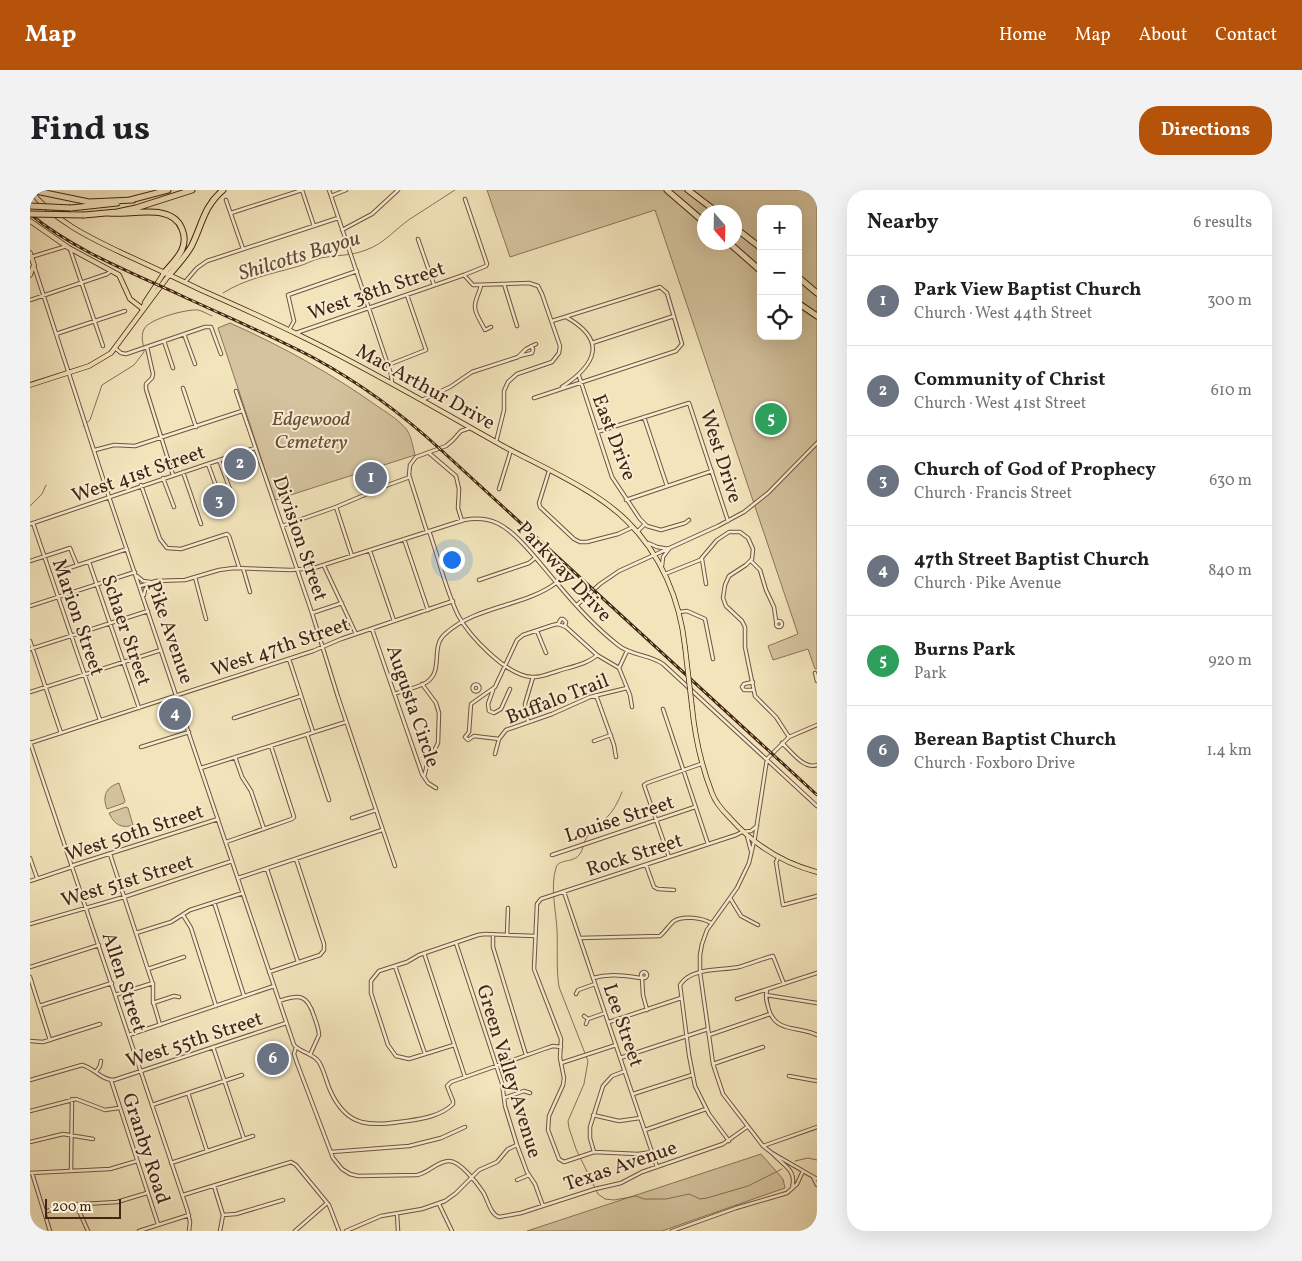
<!DOCTYPE html>
<meta charset="utf-8">
<style>
:root{--surface:#fff;--page:#f2f2f2;--text:#202124;--muted:#757577;--line:#e0e0e0;--accent:#b45309}
body{margin:0;font-family:Vollkorn,serif;background:var(--page);color:var(--text)}
.controls{position:absolute;right:15px;top:15px;display:grid;overflow:hidden;border-radius:10px;box-shadow:0 5px 20px #0002}
.controls button{width:45px;height:45px;display:grid;place-items:center;padding:0;border:0;border-bottom:1px solid var(--line);background:var(--surface);color:var(--text);font:25px sans-serif}
.compass{position:absolute;left:667px;top:15px;width:45px;height:45px;border-radius:50%;background:var(--surface);box-shadow:0 5px 20px #0002;rotate:160deg}
.scale{position:absolute;left:15px;bottom:12px;width:76px;box-sizing:border-box;padding-left:5px;border:2px solid #442412;border-top:0;font-size:14px;line-height:18px;white-space:nowrap;color:#442412;-webkit-text-stroke:4px #f7edd3;paint-order:stroke}
.you{position:absolute;left:421px;top:369px;width:18px;height:18px;margin:-12px;border:4px solid #fff;border-radius:50%;background:#1a73e8;box-shadow:0 0 0 8px #1a73e833}
.badge{display:grid;place-items:center;width:32px;height:32px;border-radius:50%;background:var(--accent);color:#fff;font-size:16px;font-weight:700}
.pin{position:absolute;translate:-50% -50%;border:2px solid #fff;box-shadow:0 1px 5px #0006}
.list{margin:0;padding:0;list-style:none}
h2{display:flex;justify-content:space-between;align-items:center;height:65px;margin:0;padding:0 20px;font-size:21px}
h2 small{font-size:16px;font-weight:400;color:var(--muted)}
.list li{display:grid;grid-template-columns:32px 1fr auto;gap:15px;align-items:center;box-sizing:border-box;height:90px;padding:0 20px;border-top:1px solid var(--line)}
.list b{display:block;font-size:19px;white-space:nowrap}
.list p{margin:0;font-size:16px;white-space:nowrap;color:var(--muted)}
.list em{font-size:16px;font-style:normal;color:var(--muted)}
.icon{flex:none;width:28px;height:28px;fill:none;stroke:currentColor;stroke-width:2;stroke-linecap:round;stroke-linejoin:round}
.map{position:relative;flex:none;width:787px;height:1041px;overflow:hidden;border-radius:20px}
header{display:flex;align-items:center;gap:30px;box-sizing:border-box;height:70px;padding:0 25px;background:var(--accent);color:#fff}
header strong{font-size:24px}
nav{display:flex;gap:28px;margin-inline-start:auto;font-size:18px}
.intro{display:flex;align-items:center;justify-content:space-between;box-sizing:border-box;height:120px;padding:0 30px}
h1{margin:0;font-size:35px}
.button{padding:12px 22px;border-radius:20px;background:var(--accent);color:#fff;font-size:18px;font-weight:700}
main{display:flex;gap:30px;padding:0 30px}
aside{flex:1;background:var(--surface);border-radius:20px;box-shadow:0 5px 20px #0002}
.map>svg:first-child{display:block}
</style>
<header>
<strong>Map</strong>
<nav><a>Home</a><a>Map</a><a>About</a><a>Contact</a></nav>
</header>
<div class="intro"><h1>Find us</h1><a class="button">Directions</a></div>
<main>
<div class="map">
<svg width="787" height="1041" viewBox="0 0 787 1041">
<rect width="100%" height="100%" fill="#f2e4bb"/>
<filter id="stains"><feTurbulence type="fractalNoise" baseFrequency=".004" numOctaves="4"/><feColorMatrix values="0 0 0 0 .2 0 0 0 0 .09 0 0 0 0 .02 0 0 0 .5 -.17"/></filter>
<radialGradient id="worn" r=".72"><stop offset=".6" stop-color="#630" stop-opacity="0"/><stop offset="1" stop-color="#630" stop-opacity=".3"/></radialGradient>
<!-- green -->
<path fill="#d4c39e" stroke="#8c7458" fill-rule="evenodd" d="M457 0H787V479H785L778 459 743 470 738 456 768 444 625 20 480 67ZM731 19H768V146H731ZM674 22H704V52H674Z
M200 133C252 156 304 185 350 218 359 224 370 231 377 240 381 246 383 257 385 265L245 310 188 138Z
M89 593 95 611 94 613 77 619C72 606 76 597 89 593Z
M96 617 98 618 103 635C91 639 84 634 79 623Z
M731 964 753 989 755 998 632 1041H497Z"/>
<g fill="none" stroke-linecap="round" stroke-linejoin="round">
<!-- stream -->
<path stroke="#897055" stroke-width="1" d="M193 103C215 89 241 84 266 77 275 75 282 70 291 68 306 65 321 66 336 60 355 53 364 40 380 29 395 19 410 10 425 0
M53 236 60 230 72 195 104 175 114 162C114 154 110 148 114 139 119 129 156 119 168 120 173 121 177 124 182 126
M0 316 12 304 16 295
M554 653C558 642 566 637 575 629 583 622 588 612 592 602
M553 657C548 677 529 666 526 678 520 697 526 720 527 740 528 759 526 778 529 797L558 871 554 894 538 931 539 938 546 959 568 1004 575 1009 584 1010 606 1006 614 1009H636L659 1004 670 1009 677 1008 718 996 752 979
M765 971 778 968 787 970"/>
<defs>
<path id="minor" d="M272 0 284 36
M299 0 361 184 362 193
M301 6 316 0
M196 10 213 59
M201 23 272 0
M312 40 342 24 368 0
M388 49 404 95
M40 59 73 156
M1 67 37 56
M4 76 79 307 264 855C271 863 283 863 289 872 294 880 296 891 300 900 317 939 341 936 377 931 392 929 411 926 423 914V911L417 896 421 892 514 859 523 856 531 857
M434 85 443 95 499 93 508 96 512 104 530 156 529 163 522 172 487 184 478 192 474 201V220L466 252
M155 92 167 78 177 71 308 28
M474 94 487 136
M451 95C450 102 445 109 445 116 444 123 452 133 455 140L461 137
M0 110 77 84 81 81
M259 140 264 131 258 105 327 81
M266 143 434 85 456 76 457 74 435 9
M26 144 95 121
M154 144 165 174
M134 151 143 178
M562 153 644 126
M117 157 123 184 122 188 116 194V199L143 285
M85 158 91 163 96 164 175 137H181L191 164
M489 166 502 163 503 159 501 156
M358 175 396 160 377 105
M549 186 582 287 610 329 617 336 631 340 655 333 659 330
M532 197C567 174 577 150 536 127
M153 198 166 237
M206 201 282 423 308 507 365 676
M504 208 646 161 652 154 637 103 630 97 522 131
M392 210 420 197 442 182 488 167 496 159 506 154
M614 227 637 296
M567 242 659 213 698 331
M65 260 84 255 105 256 212 221
M399 263 426 286 429 299 428 318 432 331
M178 274 189 304 191 307 200 305 201 302 189 270
M519 281 509 313 510 317 544 349 550 352H557L588 344 603 337
M153 282 171 334
M133 288 144 317
M111 295 130 349 137 358 151 359 197 344 199 346 209 377
M469 299 481 260
M596 310 682 281
M306 317 322 366
M3 333 70 530
M0 334 225 258
M252 336 306 317 358 295 380 287
M399 341C409 369 415 398 428 425 439 446 477 486 502 487 511 488 520 483 528 481 540 477 558 474 567 465
M397 342 379 285 380 275 386 267 416 256 423 250 431 241 440 238
M607 342 615 334
M374 349 398 420
M618 353 627 357 639 359 633 367 632 376
M340 361 364 431
M672 369 676 394
M0 371 40 358 47 375
M721 371 730 380 736 400 744 417 746 431
M59 372 109 518
M294 376 326 444
M213 378 220 402
M33 380 97 359
M635 384 670 370 687 350 699 342H710L718 348 723 359 722 369 716 375 699 386 695 395 693 408 696 416 712 431 715 437V457L725 506 746 527 759 547
M107 386 113 391 120 392
M165 387 176 429
M449 390 499 373 505 368
M110 396 126 391 155 390 189 380 204 378 260 380 284 378 434 330C445 328 456 328 467 333 487 342 512 376 526 392 545 415 565 437 588 455 601 466 619 464 633 474L787 616
M114 405 115 400 120 393
M547 415 570 394 589 381 688 336 714 322 738 303 787 253
M0 416 105 382
M649 422 657 421 675 429 683 469
M282 423 312 413
M746 434a3 3 0 1 1 6 0a3 3 0 1 1-6 0Z
M528 434 531 429H533L536 432 535 436
M342 439 392 584 398 593 406 598
M507 441 516 463
M0 451 31 543
M0 459 118 421
M597 461 589 478 600 505 602 517
M259 469 283 542
M785 483 787 491
M392 494 406 513 409 523 408 553 397 575 394 587
M442.5 498a3.5 3.5 0 1 1 7 0a3.5 3.5 0 1 1-7 0Z
M463 500 458 514 459 521 464 523 471 519 480 499
M723 500H714L712 497 714 494 723 492
M0 502 131 460
M364 504C374 500 388 498 397 492 414 480 400 457 415 444 447 415 494 417 526 393
M566 505 584 555 586 567
M633 519 678 654
M204 528 271 506
M498 532 495 514 503 487
M787 535 759 547 737 569 725 647 719 673 707 698 677 740 672 754 670 765V782L683 874 693 904 733 956 742 963 787 989
M277 544 299 610
M444 546 438 550 435 547 439 542 441 514 465 497 487 450 493 445 523 435 528 434 536 437 567 465 589 478
M444 546 469 549
M564 551 581 545
M0 552 157 1019 160 1032 159 1041
M0 553 283 461 311 449 423 411
M752 553C761 561 774 580 787 575
M111 557 159 542
M465 564 469 549 476 540 522 524 560 507 597 498
M205 567 212 587 221 601 234 639
M171 578 316 532
M322 628 346 620
M717 646 721 661
M196 652 262 629 264 627 241 556
M80 664 123 795V811L130 835
M522 665 665 617
M639 667 614 595 617 593 671 574
M0 668 7 688
M748 668 746 672 753 715 787 706
M616 675 624 697 628 699 644 700
M237 679 268 772
M208 688 352 640
M0 691 42 677 44 675 188 629
M534 702 627 977
M700 708 711 726 728 735
M184 712 214 806
M153 725 161 738 186 816
M0 734 94 707 202 671
M106 743 141 732 160 720 213 703
M463 744V757L496 865
M477 745 478 718
M550 748 630 746C635 742 639 735 644 731 653 725 673 728 681 733
M426 753 472 893 475 916 487 955 497 982 505 994 513 1016
M394 763 435 887
M365 776 395 864
M0 777 69 755
M118 779 154 767
M611 785a3 3 0 1 1 6 0a3 3 0 1 1-6 0Z
M239 782 290 765 294 760V754L266 669
M0 787 20 850
M563 788C580 783 595 786 612 788L613 805 617 820
M737 800C735 808 737 813 739 820 746 843 769 836 787 845
M546 804 548 800 565 794
M85 805 123 793
M736 805 787 813
M707 809 787 783
M249 811C269 804 277 804 284 826 286 832 289 839 289 845L280 865
M123 813 144 806 149 807
M9 816 82 793
M554 826 558 829
M579 832 651 808
M556 834 558 829 575 823
M99 845 244 796
M679 845 740 824
M0 851 13 852 70 834
M424 855 379 869 366 866 358 855 341 803V791L349 781 377 772 389 765 448 745 455 744 505 746
M183 857 214 949
M266 857 264 864 267 873 303 968 312 979 320 984 328 986 387 985C399 983 407 971 419 971 430 971 447 993 453 1002 458 1010 460 1024 469 1027L491 1023 565 999 591 993 612 982 693 954 717 937
M590 868 678 839
M531 873 586 855
M683 874 733 857
M66 882 70 876 71 871
M759 886 787 891
M0 890 52 875C64 878 71 890 84 890L256 833
M81 890 128 1034
M158 903 177 961
M603 904 662 885
M474 908 494 901 500 903
M122 915 212 885
M0 921 46 909 75 920 89 918
M563 925 589 931 610 928
M615 940 676 919
M699 951 679 924 665 896 659 865 650 795C661 777 691 781 709 777 720 774 731 769 743 766L754 794
M0 952 33 944 63 949
M733 956 787 937
M301 962 379 956 411 948 435 937
M564 962 560 948V937L573 896 582 886 595 881
M622 962 608 964 564 962 534 972 529 969 518 940 519 926 533 895 534 888 530 868 531 849 504 779 507 714 511 709 706 645 712 642 721 641 727 636
M743 964C754 976 767 980 762 998
M141 973 223 946
M41 980 42 909
M0 983 80 979 107 971
M2 983 20 1041
M783 987 787 995
M487 990 499 985
M184 996 193 1025 190 1041
M153 1005 261 972 266 975 299 1015 309 1041
M409 1014 422 1041
M48 1015 49 1021 58 1041
M14 1022 38 1015 87 1012 117 1003
M367 1024 368 1041
M193 1025 206 1024 253 1010
M109 1041 159 1025
M265 1041 297 1013
M316 1041 351 1026 392 1019 415 1011 426 1003 449 980 467 972 478 959 487 955
M642 1041 706 1018 757 1003 767 994 773 981"/>
<path id="major" d="M0 0C23 30 58 47 92 63 118 75 144 87 171 100 205 115 239 130 273 147 341 180 407 219 473 256 512 277 566 300 597 331 631 364 650 410 655 457
M0 31 39 58 89 85 100 109 113 119
M0 63 4 75 0 85
M113 119 115 112 134 83
M0 195 59 176 81 163 139 85
M662 517C665 547 671 575 682 603 685 612 693 621 700 628 724 655 752 673 787 682"/>
<path id="highway" d="M1 0 59 12 103 10
M637 0 674 32
M658 0 687 22
M100 10 138 0
M41 18 87 13
M78 23C100 26 142 12 152 39 160 58 145 70 134 83
M54 25 87 22 106 18 162 0
M704 37 731 58
M698 52 731 81
M139 85C147 76 155 67 161 57 172 36 173 17 193 0
M768 87 787 103
M768 113 787 126"/>
</defs>
<!-- minor casing -->
<use href="#minor" stroke="#70543c" stroke-width="4.5"/>
<!-- major casing -->
<use href="#major" stroke="#442412" stroke-width="5.5"/>
<!-- highway casing -->
<use href="#highway" stroke="#442412" stroke-width="7"/>
<!-- minor -->
<use href="#minor" stroke="#f7edd3" stroke-width="2.5"/>
<!-- major -->
<use href="#major" stroke="#f2e4bb" stroke-width="4"/>
<!-- highway -->
<use href="#highway" stroke="#f2e4bb" stroke-width="5"/>
<defs>
<path id="rail" d="M0 24C44 60 98 81 150 105 195 126 240 145 284 168 330 193 372 224 410 259L787 605"/>
</defs>
<!-- rail casing -->
<use href="#rail" stroke="#442412" stroke-width="3"/>
<!-- rail -->
<use href="#rail" stroke="#f7edd3" stroke-width="1" stroke-dasharray="4" stroke-linecap="butt"/>
<defs>
<path id="major-bridge" d="M655 457 662 517"/>
<path id="highway-bridge" d="M0 16 41 18
M0 24 54 25"/>
</defs>
<!-- major-bridge casing -->
<use href="#major-bridge" stroke="#442412" stroke-width="5.5" stroke-linecap="butt"/>
<!-- highway-bridge casing -->
<use href="#highway-bridge" stroke="#442412" stroke-width="7" stroke-linecap="butt"/>
<!-- major-bridge -->
<use href="#major-bridge" stroke="#f2e4bb" stroke-width="4"/>
<!-- highway-bridge -->
<use href="#highway-bridge" stroke="#f2e4bb" stroke-width="5"/>
</g>
<g text-anchor="middle" stroke-width="4" stroke-linejoin="round" paint-order="stroke">
<!-- street labels -->
<g font-size="20" fill="#442412" stroke="#f7edd3">
<text transform="translate(346 100) rotate(-19)" y="7">West 38th Street</text>
<text transform="translate(396 196) rotate(29)" y="7">Mac Arthur Drive</text>
<text transform="translate(585 247) rotate(69)" y="7">East Drive</text>
<text transform="translate(692 266) rotate(72)" y="7">West Drive</text>
<text transform="translate(108 283) rotate(-19)" y="7">West 41st Street</text>
<text transform="translate(271 348) rotate(71)" y="7">Division Street</text>
<text transform="translate(535 381) rotate(47)" y="7">Parkway Drive</text>
<text transform="translate(49 427) rotate(71)" y="7">Marion Street</text>
<text transform="translate(97 440) rotate(71)" y="7">Schaer Street</text>
<text transform="translate(141 442) rotate(71)" y="7">Pike Avenue</text>
<text transform="translate(250 456) rotate(-19)" y="7">West 47th Street</text>
<text transform="translate(527 508) rotate(-21)" y="7">Buffalo Trail</text>
<text transform="translate(384 516) rotate(71)" y="7">Augusta Circle</text>
<text transform="translate(589 628) rotate(-18)" y="7">Louise Street</text>
<text transform="translate(104 642) rotate(-18)" y="7">West 50th Street</text>
<text transform="translate(604 664) rotate(-18)" y="7">Rock Street</text>
<text transform="translate(97 690) rotate(-17)" y="7">West 51st Street</text>
<text transform="translate(95 792) rotate(72)" y="7">Allen Street</text>
<text transform="translate(594 835) rotate(71)" y="7">Lee Street</text>
<text transform="translate(164 849) rotate(-18)" y="7">West 55th Street</text>
<text transform="translate(480 881) rotate(73)" y="7">Green Valley Avenue</text>
<text transform="translate(117 958) rotate(72)" y="7">Granby Road</text>
<text transform="translate(590 975) rotate(-19)" y="7">Texas Avenue</text>
</g>
<!-- park labels -->
<g font-size="20" font-style="italic" fill="#684c35" stroke="#f7edd3">
<text x="281" y="235">Edgewood<tspan x="281" dy="23">Cemetery</tspan></text>
</g>
<!-- water labels -->
<g font-size="21" font-style="italic" fill="#664a34" stroke="#f7edd3">
<text transform="translate(269 65) rotate(-17)" y="7">Shilcotts Bayou</text>
</g>
</g>
<rect width="100%" height="100%" filter="url(#stains)"/>
<rect width="100%" height="100%" fill="url(#worn)"/>
</svg>
<div class="controls">
<button>+</button>
<button>−</button>
<button><svg class="icon" aria-label="locate" viewBox="0 0 24 24"><circle cx="12" cy="12" r="6"/><path d="M12 2v4M12 18v4M2 12h4M18 12h4"/></svg></button>
</div>
<svg class="compass" viewBox="-18 -18 36 36"><path d="M0-13l5 13h-10z" fill="#e53935"/><path d="M0 13l5-13h-10z" fill="#757577"/></svg>
<div class="scale">200 m</div>
<div class="you"></div>
<div class="pin badge" style="left:341px;top:288px;background:#6b7280">1</div>
<div class="pin badge" style="left:210px;top:274px;background:#6b7280">2</div>
<div class="pin badge" style="left:189px;top:311px;background:#6b7280">3</div>
<div class="pin badge" style="left:145px;top:524px;background:#6b7280">4</div>
<div class="pin badge" style="left:741px;top:229px;background:#2e9e5b">5</div>
<div class="pin badge" style="left:243px;top:869px;background:#6b7280">6</div>
</div>
<aside>
<h2>Nearby<small>6 results</small></h2>
<ul class="list">
<li><span class="badge" style="background:#6b7280">1</span><div><b>Park View Baptist Church</b><p>Church · West 44th Street</p></div><em>300 m</em></li>
<li><span class="badge" style="background:#6b7280">2</span><div><b>Community of Christ</b><p>Church · West 41st Street</p></div><em>610 m</em></li>
<li><span class="badge" style="background:#6b7280">3</span><div><b>Church of God of Prophecy</b><p>Church · Francis Street</p></div><em>630 m</em></li>
<li><span class="badge" style="background:#6b7280">4</span><div><b>47th Street Baptist Church</b><p>Church · Pike Avenue</p></div><em>840 m</em></li>
<li><span class="badge" style="background:#2e9e5b">5</span><div><b>Burns Park</b><p>Park</p></div><em>920 m</em></li>
<li><span class="badge" style="background:#6b7280">6</span><div><b>Berean Baptist Church</b><p>Church · Foxboro Drive</p></div><em>1.4 km</em></li>
</ul>
</aside>
</main>
